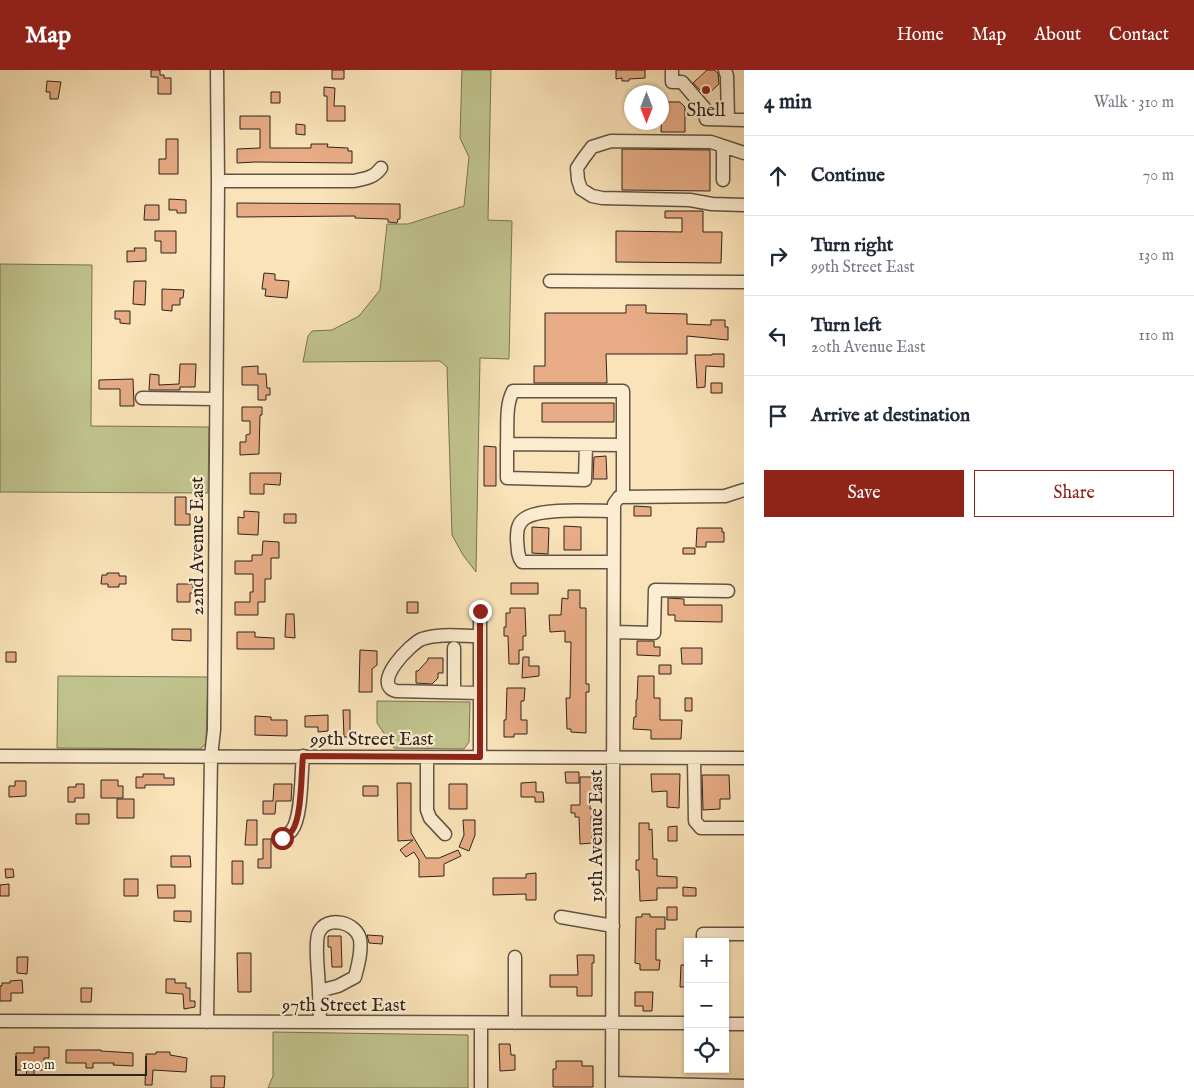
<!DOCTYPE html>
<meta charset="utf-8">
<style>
:root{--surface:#fff;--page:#f2f2f3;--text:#1f2937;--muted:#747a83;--line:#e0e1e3;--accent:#8f2418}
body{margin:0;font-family:"IM FELL English",serif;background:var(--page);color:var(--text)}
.controls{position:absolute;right:15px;bottom:15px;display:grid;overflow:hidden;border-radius:0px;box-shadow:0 1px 4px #0004}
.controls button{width:45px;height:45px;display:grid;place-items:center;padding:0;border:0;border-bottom:1px solid var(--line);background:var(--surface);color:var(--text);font:25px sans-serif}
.compass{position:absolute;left:624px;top:15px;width:45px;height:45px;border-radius:50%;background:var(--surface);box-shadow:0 1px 4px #0004;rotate:180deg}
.scale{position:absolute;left:15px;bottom:12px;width:132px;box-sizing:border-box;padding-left:5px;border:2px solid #2f231d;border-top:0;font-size:14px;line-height:18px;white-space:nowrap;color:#2f231d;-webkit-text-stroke:4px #fcedd1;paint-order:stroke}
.stop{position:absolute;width:15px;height:15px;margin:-11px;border:4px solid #8f2418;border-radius:50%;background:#fff}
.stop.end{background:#8f2418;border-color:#fff;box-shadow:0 1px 5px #0008}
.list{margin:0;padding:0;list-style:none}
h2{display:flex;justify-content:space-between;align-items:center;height:65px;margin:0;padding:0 20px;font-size:21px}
h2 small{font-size:16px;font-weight:400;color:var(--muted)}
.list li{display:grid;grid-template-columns:32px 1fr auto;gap:15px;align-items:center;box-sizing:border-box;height:80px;padding:0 20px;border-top:1px solid var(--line)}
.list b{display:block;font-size:19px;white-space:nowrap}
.list p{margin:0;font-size:16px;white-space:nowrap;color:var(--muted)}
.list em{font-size:16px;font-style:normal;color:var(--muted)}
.actions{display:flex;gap:10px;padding:15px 20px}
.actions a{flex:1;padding:11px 0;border:1px solid var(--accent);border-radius:0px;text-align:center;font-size:18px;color:var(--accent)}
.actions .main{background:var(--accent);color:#fff}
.icon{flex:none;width:28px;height:28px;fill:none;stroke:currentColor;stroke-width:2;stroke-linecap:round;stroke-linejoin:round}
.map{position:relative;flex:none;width:744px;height:1018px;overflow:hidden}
header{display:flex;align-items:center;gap:30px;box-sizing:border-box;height:70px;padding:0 25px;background:var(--accent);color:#fff}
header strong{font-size:24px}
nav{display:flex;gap:28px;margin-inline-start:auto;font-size:18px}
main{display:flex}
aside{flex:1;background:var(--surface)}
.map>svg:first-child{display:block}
</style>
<header>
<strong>Map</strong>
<nav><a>Home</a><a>Map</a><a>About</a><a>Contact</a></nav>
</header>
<main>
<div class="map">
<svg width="744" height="1018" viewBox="0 0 744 1018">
<rect width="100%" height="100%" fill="#fae3b8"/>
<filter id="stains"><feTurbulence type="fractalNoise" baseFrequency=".004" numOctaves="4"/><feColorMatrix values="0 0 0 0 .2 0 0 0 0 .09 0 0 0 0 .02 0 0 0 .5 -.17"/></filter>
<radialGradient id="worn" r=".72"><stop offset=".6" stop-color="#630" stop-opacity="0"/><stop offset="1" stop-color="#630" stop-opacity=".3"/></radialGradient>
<!-- green -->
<path fill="#c0c38d" stroke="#787355" d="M462 0H491L488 150 512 151 509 289 480 288 476 502 463 485 452 465 447 297 440 291 303 292 308 266 312 261 332 260 359 246 380 220 387 154H408L464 136 469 87 460 68Z
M0 194 92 195 91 356 209 357 208 423 0 422Z
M58 606 208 607 206 673 201 679 57 678Z
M377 631 470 632 469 672 464 679 394 678 377 653Z
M273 962 468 965V1018H268L273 1006Z"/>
<!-- building -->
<path fill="#e7ac85" stroke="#2f231d" d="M151 0H160V5H164V8H171V24H158V7H151Z
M332 0H344V9H332Z
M616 0H645V8L629 9V11H622V8L616 9Z
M707 0H714L718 3 719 14 706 26 693 13Z
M47 11 61 12 58 29H50V22H46Z
M324 17 335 18 334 36H345V51H327V26H324Z
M271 22H280V33H271Z
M662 32H680L685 37V62H661Z
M240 46H270V78H311V74H328L327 77 348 78V81H352V93L255 92 237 93V79L260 78V59H240Z
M296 54 305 55V65L296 64Z
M166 69H178V104H159V89H166Z
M622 79 710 80V121L622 120Z
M169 129 186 130V143H177V140H169Z
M237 133 400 134V149H398L397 153 388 152V149L355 148V146L237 147Z
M145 135H159V150H144Z
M665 141H703V162H722L721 193 616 192V161L682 162V148H665Z
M155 161H176V183H161V171H155Z
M134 178H146V191L127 192V181H135Z
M264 203 275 204V210L289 211 287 228 265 226 266 219H262Z
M134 211H146L145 235 133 234Z
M162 219 184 220 183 228H180V235H172V241L162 240Z
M626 235H646V243L687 244V254L711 255V250H725V257H728V270L687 266V284H606L607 313H534V296H545V243H626Z
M115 241H130V254L120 253V249H115Z
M712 284H724V297L706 296 705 317 697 318 695 285H712Z
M180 294H196L195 317H180V320H149L150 304 159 305V315L179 314Z
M258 296V304H266L267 318H270V325H266V330H258V315H242V297Z
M133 309 134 336H120V319H99V310Z
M711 313H722V323H711Z
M542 333H614V352H542Z
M242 337H262V345H260L259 384 240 385V372H246V365L250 364V351H242Z
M484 376 496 377V416H484Z
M606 386 607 409H593L594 387Z
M250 403H281L280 415 264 414V424H250Z
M175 427H186V444H190V455H175Z
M634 436 651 437V446H634Z
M244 441 259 442 258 465 238 464V447L244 448Z
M284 444H296V453H284Z
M564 456 581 457V480H564Z
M532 457 549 458 548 484 532 483Z
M697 458H722V462H724V472H706V477H696Z
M263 471 279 472V488H271V509H265V532H258V545H235V532H250V522H253V504H235V491H252V485H262Z
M683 478H695V484H683Z
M107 503H119V506H126V514H119V517H108V514H101L102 505H107Z
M511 513H538V524H511Z
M177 514H193V523H190V532H177Z
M568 520H580V538H586V614H589V622H586V663L571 662V659H567L566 628H570L571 572H565V561L550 562 549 545H561L562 528 568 529Z
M668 528 684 529V535H722V552L675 551V545H668Z
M407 532H418V543H407Z
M510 538H525L526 566H523V580H519V594H509L508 566H504V557H506V543H510Z
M286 544H294L295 568 285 567Z
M172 559H191V571L172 570Z
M237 562H255V567L274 568V579H237Z
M637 571H654V577H660V586L637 585Z
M681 578H702V594H682Z
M360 580 377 581V595L372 599V622H359Z
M6 582H16V592H6Z
M523 587H529V596H539V606L522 608Z
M428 588H443V603H438V608L432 614 416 613V601H418L428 590Z
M659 595H671V604H659Z
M638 606H654V628H660V650H682L681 669H651V660L633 659 634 647H636V630H637Z
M507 618H525L524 631H521V650H527V664H514V667H504V650H506Z
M685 628H692V641H685Z
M343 640H350V667H344Z
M328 645V661L318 662V657H305V646Z
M255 646 271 647V650H287V666L255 665Z
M565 702H579V713H566Z
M143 704H164V708H174V715H145V718H136V707H143Z
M651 704H680L679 738 667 737V721L652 722Z
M702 705H729L730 729H720V739L703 740Z
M580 707H598V716H594V722H590V739H594V747H591L592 773 580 774 579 747H575V743H571V735H580Z
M101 710H118V716H123V728H101Z
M15 711H26V726L9 727V716H15Z
M536 712V722H543L544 732H535V727H521V713Z
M397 713H411V763L426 788H439L458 780 461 786 444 794V806L419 807V790L414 782 406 787 400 780 413 770 398 771Z
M76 714H84V728H75V732H68V717H76Z
M274 714H292L291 731H276L275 744H263V731H273Z
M449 714H467V739H449Z
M363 716H378V726H363Z
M117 729H134V748H117Z
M76 744H89V754H76Z
M247 750H257V775H245Z
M463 750H475V765L469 781 459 777 464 765Z
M639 753H649V760L652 759 653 789H657V806L677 807V818H657V830L640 831 639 800H636V790H639Z
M677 756V771H668V757Z
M263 769H271V798H258V789H263Z
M171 786H190L191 797H171Z
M232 791H243V814H232Z
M5 799H13L14 807 6 808Z
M536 803V830H526V824L493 825V808H526V804Z
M124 809H138V826H124Z
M9 814V826H0V815Z
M157 815H175V828H158Z
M683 817 696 818V826H683Z
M667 837H677V850H667Z
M174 841H191V852L174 851Z
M642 844H650V847H665V859H656V890H660L659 900H640V894L635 893 636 847H642Z
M367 865 383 866 382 874 369 873Z
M328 866H341L342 897H332L331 877H328Z
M237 883H251V922H238Z
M577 885H594V893H592V926H577V917H550V905H578Z
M17 887H28L27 904 17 903Z
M681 895H688V917H680Z
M166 909H175V913H186V918H190V931H195V937L184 939 183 924 166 923Z
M22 910 23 923H11V931H0V916H2V913H10V911Z
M81 918H92L91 932H81Z
M635 922H653L652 941H643V936H635Z
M499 974H510L511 985H515V1000L500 1001Z
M34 977H49V988H44V1000H34V1005H26L27 1000H16V983H34Z
M66 980H101V981L133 983V996L113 995 114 993H93V998H86V993H66Z
M156 982H170V985L187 988 186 1002 153 1000 152 1015H145L146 984H156Z
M556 991H582V996H593V1017H553V999H556Z
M211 1006H225L224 1018H211Z"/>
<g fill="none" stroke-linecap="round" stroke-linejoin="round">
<defs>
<path id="minor" d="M672 0V12H682L706 40V49L744 50
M725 0 727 6 728 49
M723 76V110
M744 83 711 72 611 71 592 77 583 89 577 98 578 110 581 119 592 126 602 128 690 130 712 134 744 135
M218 111H353C364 109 374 108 381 98
M550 211 744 212
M142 328 216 329
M507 374V408L585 410 586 375
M623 427V321H513C505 336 508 357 507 374L623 375
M614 441C593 441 539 437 524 449 517 454 517 462 517 470 518 478 517 486 522 492H614
M480 541V687
M614 562 654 563 655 520 728 521
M480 566C462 566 439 563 422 569 410 574 371 614 396 621L480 623
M454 622V578
M0 686 744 688
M427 687V740L430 748 445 764
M694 688 695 751 701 758H744
M282 768C285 766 290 763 292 760 302 747 301 704 303 686
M561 847 613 856
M703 872V864H744
M319 921C319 907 314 872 319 862 327 845 356 852 360 869 362 882 358 895 355 907L338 916 319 921 320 952
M0 951 688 953
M207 952 211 686 214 660 218 111 217 0
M481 953V1018
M515 953V887
M725 954H744
M612 1013 744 1016
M612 1018 614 434 619 427 725 426 744 420"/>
</defs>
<!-- minor casing -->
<use href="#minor" stroke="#625344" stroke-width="15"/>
<!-- minor -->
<use href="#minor" stroke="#fcedd1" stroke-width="12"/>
</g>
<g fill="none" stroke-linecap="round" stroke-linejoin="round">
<!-- route -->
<path stroke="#8f2418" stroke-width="6" d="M282 768C285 766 290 763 292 761 302 747 301 704 303 686L480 687V541"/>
</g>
<!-- markers -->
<circle fill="#8f2418" stroke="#fcedd1" stroke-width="2" cx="706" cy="20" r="5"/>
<g text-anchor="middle" stroke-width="4.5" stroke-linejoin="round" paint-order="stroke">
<!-- poi labels -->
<g font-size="19" fill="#2f231d" stroke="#fcedd1">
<text x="706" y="46">Shell</text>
</g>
<!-- street labels -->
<g font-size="19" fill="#2f231d" stroke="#fcedd1">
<text transform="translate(196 476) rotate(-90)" y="7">22nd Avenue East</text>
<text x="372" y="675">99th Street East</text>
<text transform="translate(595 766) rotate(-90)" y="7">19th Avenue East</text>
<text x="344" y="941">97th Street East</text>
</g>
</g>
<rect width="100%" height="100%" filter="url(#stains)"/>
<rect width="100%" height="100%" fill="url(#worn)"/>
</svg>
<div class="controls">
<button>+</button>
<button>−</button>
<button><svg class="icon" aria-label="locate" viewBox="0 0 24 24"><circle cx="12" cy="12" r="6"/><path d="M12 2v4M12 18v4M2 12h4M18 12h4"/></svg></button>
</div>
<svg class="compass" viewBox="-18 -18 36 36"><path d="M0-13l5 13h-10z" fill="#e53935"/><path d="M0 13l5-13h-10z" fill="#747a83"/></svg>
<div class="scale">100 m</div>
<div class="stop" style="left:282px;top:768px"></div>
<div class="stop end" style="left:480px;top:541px"></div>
</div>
<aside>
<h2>4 min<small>Walk · 310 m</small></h2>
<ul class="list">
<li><svg class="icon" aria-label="ahead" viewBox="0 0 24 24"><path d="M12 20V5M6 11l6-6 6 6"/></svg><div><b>Continue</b></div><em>70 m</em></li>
<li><svg class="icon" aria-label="right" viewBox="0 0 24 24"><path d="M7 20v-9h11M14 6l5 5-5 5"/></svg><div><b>Turn right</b><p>99th Street East</p></div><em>130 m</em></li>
<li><svg class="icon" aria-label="left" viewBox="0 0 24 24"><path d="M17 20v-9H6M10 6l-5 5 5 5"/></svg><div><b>Turn left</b><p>20th Avenue East</p></div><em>110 m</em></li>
<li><svg class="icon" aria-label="arrive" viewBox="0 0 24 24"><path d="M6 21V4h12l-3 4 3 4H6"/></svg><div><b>Arrive at destination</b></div></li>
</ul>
<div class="actions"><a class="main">Save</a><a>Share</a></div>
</aside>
</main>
